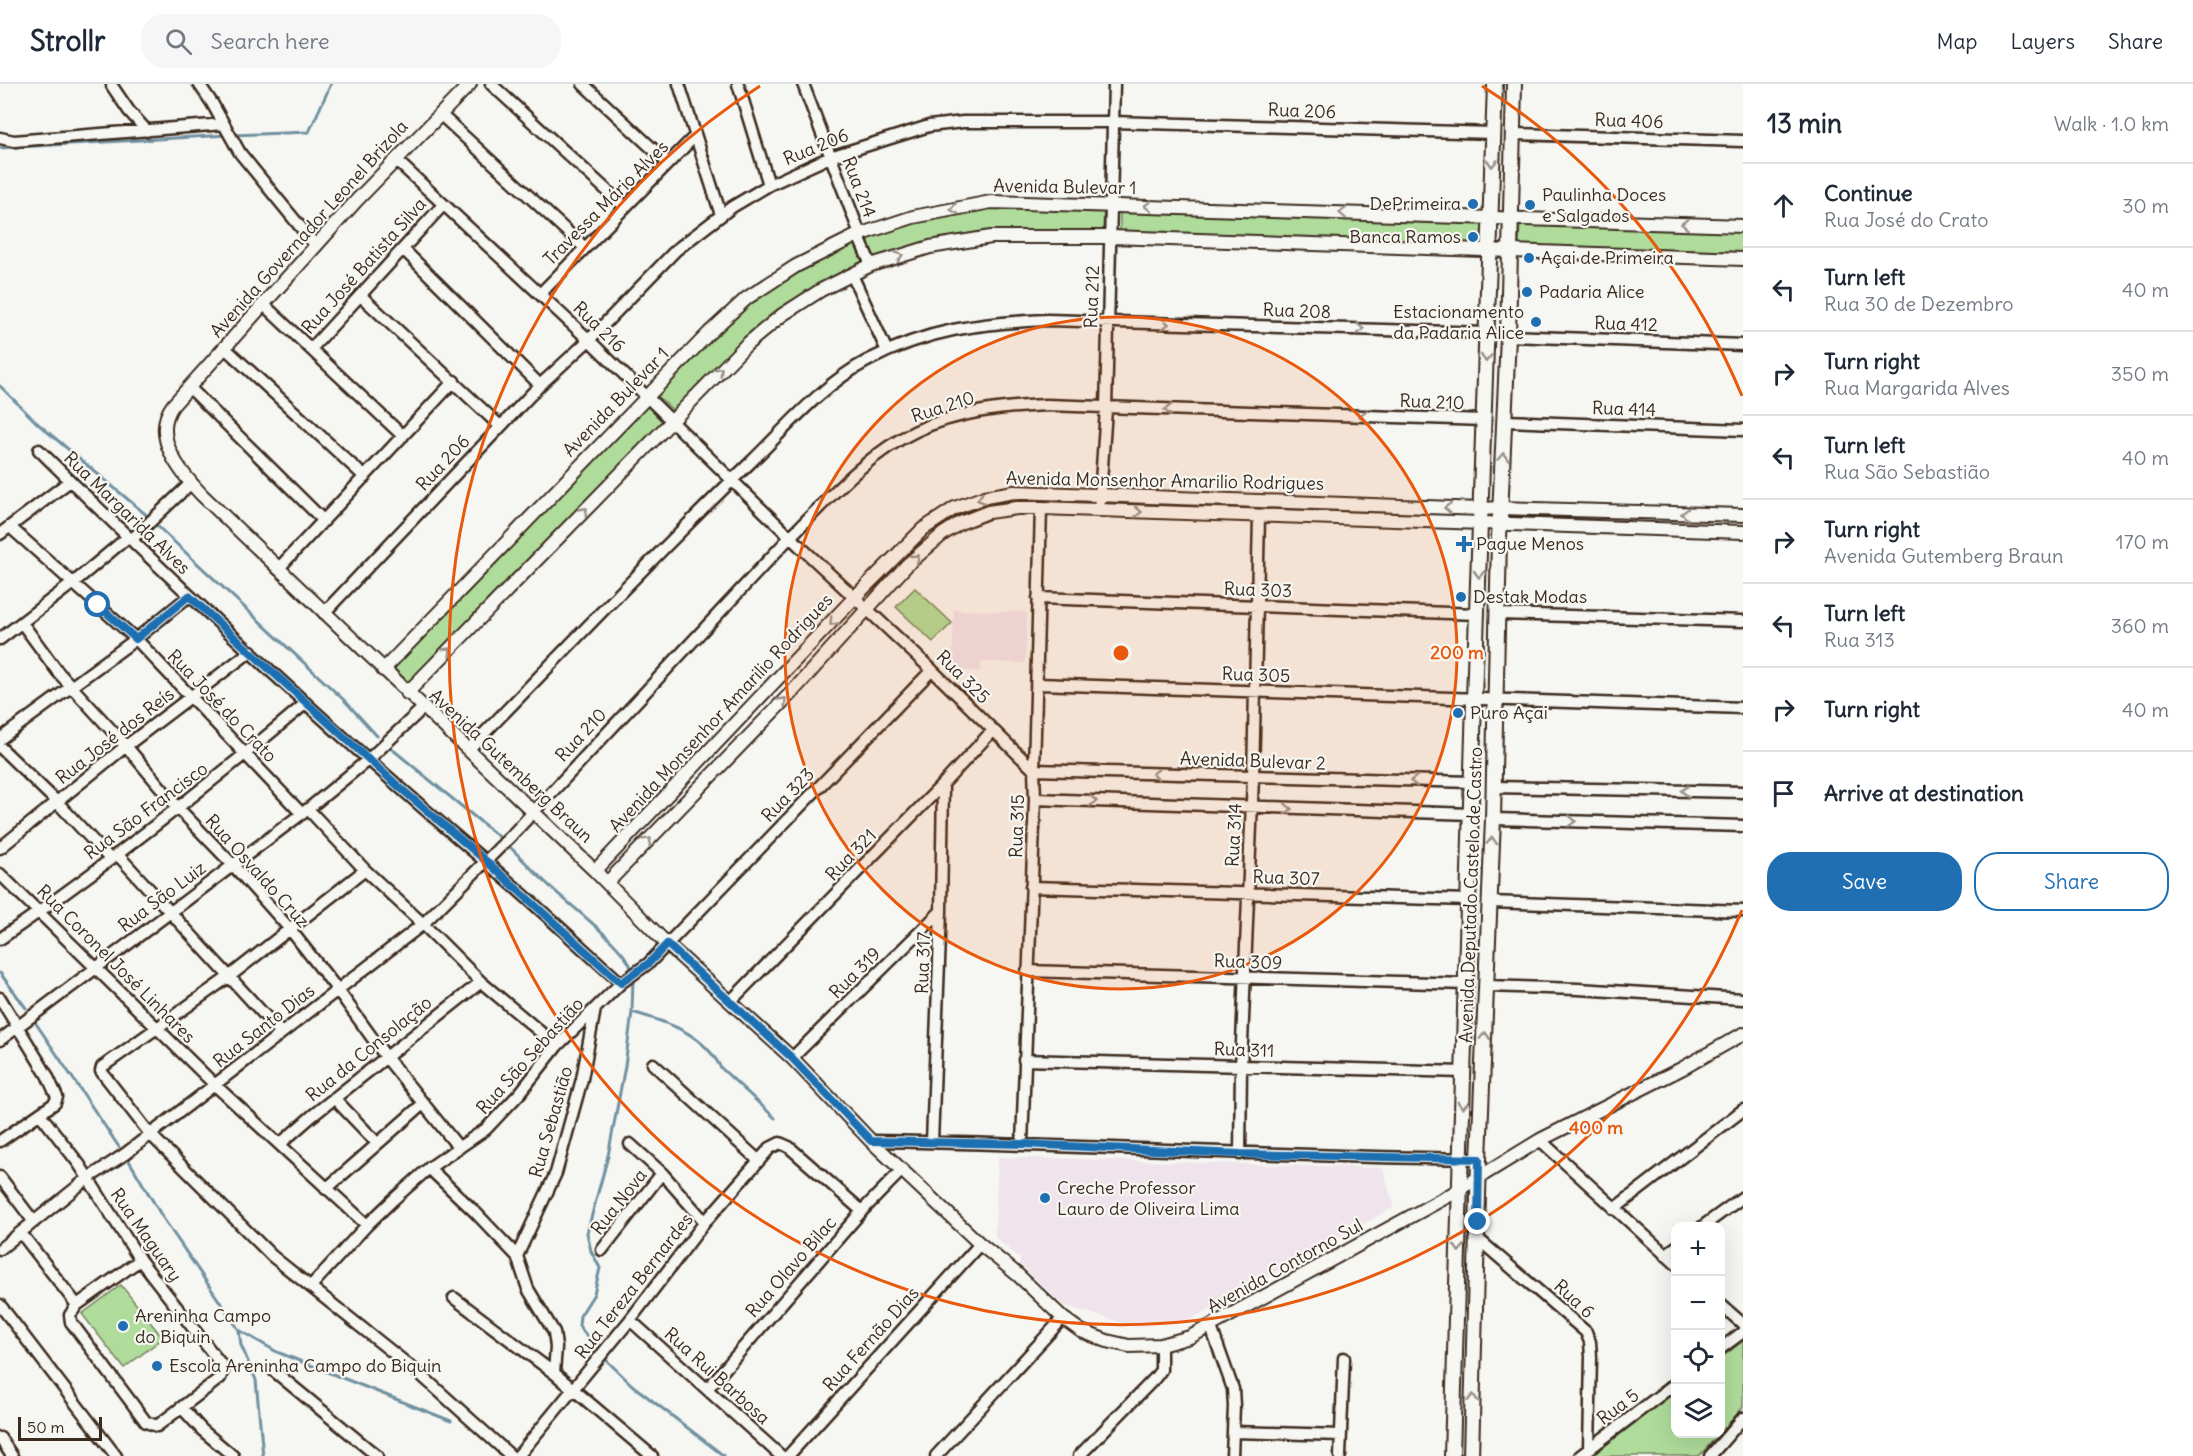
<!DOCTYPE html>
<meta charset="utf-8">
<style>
:root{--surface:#fff;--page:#f6f6f7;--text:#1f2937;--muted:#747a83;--line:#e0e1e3;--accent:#1f6fb2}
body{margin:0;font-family:Delius,sans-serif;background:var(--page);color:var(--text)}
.controls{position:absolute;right:18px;bottom:18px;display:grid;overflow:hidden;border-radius:12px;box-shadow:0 6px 24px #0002}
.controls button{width:54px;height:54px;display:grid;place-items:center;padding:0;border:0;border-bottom:2px solid var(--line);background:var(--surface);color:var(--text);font:30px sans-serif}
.scale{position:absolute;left:18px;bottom:15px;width:84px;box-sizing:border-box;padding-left:6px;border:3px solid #3b2a1e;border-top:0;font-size:16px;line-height:21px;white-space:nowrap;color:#3b2a1e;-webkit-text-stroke:4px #f6f6f2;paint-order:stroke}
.stop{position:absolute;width:18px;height:18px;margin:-14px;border:4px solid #1f6fb2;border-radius:50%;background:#fff}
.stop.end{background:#1f6fb2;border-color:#fff;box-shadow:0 2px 6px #0008}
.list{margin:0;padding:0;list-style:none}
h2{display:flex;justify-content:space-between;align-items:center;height:78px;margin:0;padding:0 24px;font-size:26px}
h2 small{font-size:20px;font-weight:400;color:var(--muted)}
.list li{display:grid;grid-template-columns:39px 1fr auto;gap:18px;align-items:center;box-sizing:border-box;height:84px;padding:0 24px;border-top:2px solid var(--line)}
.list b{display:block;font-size:22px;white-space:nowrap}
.list p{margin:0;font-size:20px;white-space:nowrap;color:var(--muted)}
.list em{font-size:20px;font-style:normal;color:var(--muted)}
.actions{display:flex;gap:12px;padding:18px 24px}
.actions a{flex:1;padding:14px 0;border:2px solid var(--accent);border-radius:24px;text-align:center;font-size:21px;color:var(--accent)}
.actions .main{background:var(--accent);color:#fff}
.icon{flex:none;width:33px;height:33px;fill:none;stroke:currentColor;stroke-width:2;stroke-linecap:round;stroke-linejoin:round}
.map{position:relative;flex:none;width:1743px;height:1372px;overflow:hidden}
header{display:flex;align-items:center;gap:36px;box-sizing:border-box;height:84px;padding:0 30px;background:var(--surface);border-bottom:2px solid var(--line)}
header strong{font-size:28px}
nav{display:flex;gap:33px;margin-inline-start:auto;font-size:21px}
.search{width:420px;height:54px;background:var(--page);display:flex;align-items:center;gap:15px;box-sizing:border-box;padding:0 21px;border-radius:24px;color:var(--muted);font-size:22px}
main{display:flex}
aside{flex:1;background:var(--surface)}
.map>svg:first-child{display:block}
</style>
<header>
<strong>Strollr</strong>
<div class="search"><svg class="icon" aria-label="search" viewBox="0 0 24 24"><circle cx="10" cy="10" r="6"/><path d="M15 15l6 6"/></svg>Search here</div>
<nav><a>Map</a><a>Layers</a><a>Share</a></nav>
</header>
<main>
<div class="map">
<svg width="1743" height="1372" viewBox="0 0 1743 1372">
<rect width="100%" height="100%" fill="#f6f6f2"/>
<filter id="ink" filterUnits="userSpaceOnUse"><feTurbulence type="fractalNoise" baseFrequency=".0167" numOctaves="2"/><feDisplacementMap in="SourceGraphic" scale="12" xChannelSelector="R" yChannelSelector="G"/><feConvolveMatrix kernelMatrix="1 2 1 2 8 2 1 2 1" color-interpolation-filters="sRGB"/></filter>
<g filter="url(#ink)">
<!-- built -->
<path fill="#efe3ec" d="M954 526 1027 528 1025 579 981 578 980 587 952 586Z
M998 1073 1383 1084 1394 1123 1189 1236 1135 1243 1063 1221 1020 1180V1175L995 1153Z"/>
<!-- park -->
<path fill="#afdc9b" stroke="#75835c" stroke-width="1.5" d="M992 123 1104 124 1103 148 997 147 928 158 874 175 867 153 922 136Z
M1120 126 1485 139 1484 161 1120 148Z
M1520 139 1743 146V168L1519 161Z
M854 158 864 179 739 260 674 327 656 311C688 278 718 243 755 216 785 193 820 176 854 158Z
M647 321 664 337 410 600 393 583Z
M915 504 952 539 933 558 896 523Z
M121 1201 163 1254 124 1284 82 1230Z
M1743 1257V1323L1721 1348V1274Z
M1675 1308 1676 1350H1719L1699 1372H1592Z"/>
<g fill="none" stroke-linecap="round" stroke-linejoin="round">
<!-- stream -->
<path stroke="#7091a0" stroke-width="3" d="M234 51 309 48 331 0
M0 64 228 51
M0 302 37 339 150 434
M154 439 345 617 377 652
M392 665 499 753
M511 764C526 779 540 794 555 807 571 822 629 866 632 887
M0 889 26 924
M633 894 632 928 625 982 608 1072 587 1149 591 1167 600 1184 594 1210 580 1232 579 1242 601 1271 632 1301 724 1372
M632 928C667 938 703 949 721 984L775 1034
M35 938 119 1063
M128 1075 163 1134 239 1246 241 1261 256 1296 263 1372
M239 1246 277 1268 451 1337"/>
<defs>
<path id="minor" d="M199 0 212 19 240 69 316 162
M491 0 625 123
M583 0 668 79
M679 0 721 131
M738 0 769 101
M803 0 860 150
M112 2 129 27 147 47
M440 30 585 164
M1513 50 1743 57
M0 54 14 57 224 40
M396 76 589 256 790 453 932 586 1034 686 1472 698
M858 151 871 181
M403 165 540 301
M852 191 887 267
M540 210 695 52
M361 212 500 342
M263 220 403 352
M1508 252 1743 261
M225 264 365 393
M311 265 443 121
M189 303 324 437
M1505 337 1743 346
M39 366C183 508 332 647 486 778 532 817 576 859 621 899
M1099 427 1106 325 1114 0
M10 443 136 555 302 730
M0 450 70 397
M131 456 191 399
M278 485 454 297
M1038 514 1477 530
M324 529 540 301 589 256 676 166 732 123 769 101 830 73 929 42 963 38H1112L1493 49
M1499 530 1743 537
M22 539 58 588 126 662 178 724 232 780 289 844 337 905 386 973 459 1064
M0 555 73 499 128 453
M1038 600 1743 624
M0 655 136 555 189 512
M0 663 57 718 110 775
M468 666C562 570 654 471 751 378 787 343 823 300 867 277 928 245 980 239 1047 236L1487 249
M1494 703 1743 708
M1035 715 1471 730
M308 725 365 786 423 840 481 898 557 962
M1493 735 1743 742
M0 764 126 662 251 567
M117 770 281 949
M365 786 230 892 102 983 101 987 150 1050 272 1172 421 1291 511 1372
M0 790 215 1001 367 1141
M1031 803 1469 816
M1490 818 1743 827
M0 855C106 782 208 702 306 619
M1027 887 1467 900
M1487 902 1578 905 1743 915
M0 914 47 991 57 1013 55 1019 0 1057
M731 917 943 700 993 646
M0 956 308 725 369 675 423 624
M792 974 941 827
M1024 976 1464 988
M653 980 758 1076
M334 1014 377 1059
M40 1030 79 1080 140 1176 224 1284 220 1294 157 1342 146 1338 71 1238 70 1231 77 1221 140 1176
M1540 1056 1676 1180
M871 1057C1074 1060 1276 1073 1479 1075
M932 1058 941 827 943 700
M280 1060 312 1032 481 898
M630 1060 662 1089 705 1138
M1022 1060 1035 715 1034 686 1041 424
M1240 1070 1241 983 1253 693 1259 433
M429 1084 476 1129 517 1172
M0 1093 34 1138
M326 1105 424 1019
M1614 1125 1743 1026
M1703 1142 1743 1113
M21 1149 77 1221
M1477 1154 1586 1248 1590 1258 1591 1273 1589 1365
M0 1165 87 1095 125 1070 423 840 510 753 790 453C828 415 867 370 916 347 956 328 1002 323 1046 321L1484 336
M602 1166 662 1089
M1665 1171 1676 1163
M311 1202 367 1141 394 1115 429 1084 486 1045 520 1009 557 962 621 899 649 879 932 586
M454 1214 554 1289 652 1372
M1720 1220 1743 1240
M0 1221 116 1372
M630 1236 781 1372
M1211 1243 1233 1305 1234 1322 1232 1372
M1720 1265 1743 1248
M274 1287 377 1372
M554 1289 556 1263 554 1248 528 1205 517 1172 556 1089 582 995 595 925
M708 1304 862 1127 902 1086
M182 1324 202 1346 233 1372
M1233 1348 1341 1351
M0 1354 12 1372
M518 1372 630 1236 705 1138 770 1064 780 1059 789 1063 862 1127
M788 1372 980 1160
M936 1372 1063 1234
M1079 1372 1155 1294 1161 1286V1261
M1340 1372 1344 1274
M1580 1372 1676 1299
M1710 1372 1743 1334"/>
<path id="tertiary" d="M470 0 357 116 173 321C150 352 181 389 202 411L595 787 667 860 792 974 871 1057 980 1160 1018 1191 1063 1234 1081 1247 1107 1257 1129 1262 1161 1261 1190 1253 1450 1111 1540 1056 1683 984 1743 950
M383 586 709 249 747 214 796 182 858 151 913 133 991 118 1743 142
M407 609 746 261 782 231 821 206 871 181 930 163 991 153H1111L1743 175
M595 787 855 513 923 445 955 424 985 413 1014 408 1481 425 1500 424 1743 431
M607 799 793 607 907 481 943 450 960 439 988 428 1017 424H1041L1743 448"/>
<path id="secondary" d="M1452 1372 1474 616 1495 0
M1471 1372 1479 1075 1493 735 1499 454 1508 252 1514 0"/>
</defs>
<!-- minor casing -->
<use href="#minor" stroke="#3b2a1e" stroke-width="15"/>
<!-- tertiary casing -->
<use href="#tertiary" stroke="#3b2a1e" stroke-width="16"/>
<!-- secondary casing -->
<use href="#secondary" stroke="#3b2a1e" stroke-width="18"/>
<!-- minor -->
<use href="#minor" stroke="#f6f6f2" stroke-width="10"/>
<!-- tertiary -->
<use href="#tertiary" stroke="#f6f6f2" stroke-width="12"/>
<!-- secondary -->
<use href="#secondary" stroke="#f6f6f2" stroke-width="14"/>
</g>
<!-- one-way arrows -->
<defs><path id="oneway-chevron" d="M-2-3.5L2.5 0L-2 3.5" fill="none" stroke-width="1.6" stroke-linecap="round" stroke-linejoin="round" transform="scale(1.5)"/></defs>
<g stroke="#989088">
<use href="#oneway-chevron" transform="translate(1492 79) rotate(92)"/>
<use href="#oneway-chevron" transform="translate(1148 122) rotate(-178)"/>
<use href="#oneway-chevron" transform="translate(954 125) rotate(169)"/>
<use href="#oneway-chevron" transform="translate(1343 129) rotate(-178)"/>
<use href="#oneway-chevron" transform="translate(1685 140) rotate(-178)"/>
<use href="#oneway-chevron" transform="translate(899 172) rotate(-18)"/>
<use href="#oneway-chevron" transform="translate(1165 240) rotate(2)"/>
<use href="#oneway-chevron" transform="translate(1360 245) rotate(2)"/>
<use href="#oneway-chevron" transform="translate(1486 274) rotate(92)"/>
<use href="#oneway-chevron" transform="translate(719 287) rotate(-46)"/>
<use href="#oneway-chevron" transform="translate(1168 326) rotate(-179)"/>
<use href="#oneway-chevron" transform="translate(1363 332) rotate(-178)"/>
<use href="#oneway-chevron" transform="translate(1503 373) rotate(-87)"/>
<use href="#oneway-chevron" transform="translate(981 415) rotate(163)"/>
<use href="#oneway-chevron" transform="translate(1448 424) rotate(-178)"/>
<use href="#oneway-chevron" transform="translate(584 427) rotate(-46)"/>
<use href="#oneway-chevron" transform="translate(1138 428) rotate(2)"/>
<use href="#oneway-chevron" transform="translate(1685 430) rotate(-178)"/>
<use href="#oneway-chevron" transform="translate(916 474) rotate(-41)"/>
<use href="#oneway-chevron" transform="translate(1479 490) rotate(93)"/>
<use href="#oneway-chevron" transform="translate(833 538) rotate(134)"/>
<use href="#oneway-chevron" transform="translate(448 567) rotate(-45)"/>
<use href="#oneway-chevron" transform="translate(783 617) rotate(-46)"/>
<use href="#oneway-chevron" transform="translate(1156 690) rotate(-178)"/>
<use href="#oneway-chevron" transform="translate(1414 697) rotate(-179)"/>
<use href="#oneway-chevron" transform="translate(1685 707) rotate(-179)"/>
<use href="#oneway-chevron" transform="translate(1093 717) rotate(2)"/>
<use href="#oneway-chevron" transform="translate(1288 725) rotate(2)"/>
<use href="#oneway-chevron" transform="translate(1572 737) rotate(2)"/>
<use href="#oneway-chevron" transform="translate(648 757) rotate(-45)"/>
<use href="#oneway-chevron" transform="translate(1492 757) rotate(-88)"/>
<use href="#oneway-chevron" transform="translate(1485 952) rotate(-88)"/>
<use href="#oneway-chevron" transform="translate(1463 1021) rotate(92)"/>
<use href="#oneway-chevron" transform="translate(1459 1164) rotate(92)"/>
<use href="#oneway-chevron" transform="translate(1473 1314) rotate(-88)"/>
</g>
</g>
<g fill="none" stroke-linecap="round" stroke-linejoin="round" filter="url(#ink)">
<!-- route -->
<path stroke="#1f6fb2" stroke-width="8" d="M98 521 136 555 189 512 398 702 486 777 621 899 649 879 667 860 792 974 871 1057 1022 1060 1240 1070 1479 1075 1478 1138"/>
</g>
<!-- distance rings -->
<circle cx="1121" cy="569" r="336" fill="#e8590c" fill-opacity=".12"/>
<g fill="none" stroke="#e8590c" stroke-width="3">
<circle cx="1121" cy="569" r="336"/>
<path d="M1742 826A672 672 0 1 1 760 2M1482 2A672 672 0 0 1 1742 312"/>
</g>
<!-- markers -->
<g fill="#1f6fb2" stroke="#f6f6f2" stroke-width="2">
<circle cx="1473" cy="120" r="6"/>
<circle cx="1530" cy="121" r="6"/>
<circle cx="1473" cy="153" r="6"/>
<circle cx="1529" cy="174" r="6"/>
<circle cx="1527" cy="208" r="6"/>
<circle cx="1536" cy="238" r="6"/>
<path d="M1461 451h6v6h6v6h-6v6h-6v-6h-6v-6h6z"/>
<circle cx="1461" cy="513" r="6"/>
<circle cx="1458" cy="629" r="6"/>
<circle cx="1045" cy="1114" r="6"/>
<circle cx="123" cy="1242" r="6"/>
<circle cx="157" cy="1282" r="6"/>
</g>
<g text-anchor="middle" stroke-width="4.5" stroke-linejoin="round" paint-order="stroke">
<!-- street labels -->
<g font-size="18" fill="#3b2a1e" stroke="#f6f6f2">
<text transform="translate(1302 27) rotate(2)" y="6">Rua 206</text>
<text transform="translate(1629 37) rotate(2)" y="6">Rua 406</text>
<text transform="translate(816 63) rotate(-22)" y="6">Rua 206</text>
<text transform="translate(859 103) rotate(69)" y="6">Rua 214</text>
<text transform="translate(1065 103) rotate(1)" y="6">Avenida Bulevar 1</text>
<text transform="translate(606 119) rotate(-45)" y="6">Travessa Mário Alves</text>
<text transform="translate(309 145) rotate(-48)" y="6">Avenida Governador Leonel Brizola</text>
<text transform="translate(364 182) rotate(-48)" y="6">Rua José Batista Silva</text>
<text transform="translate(1092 213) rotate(-88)" y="6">Rua 212</text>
<text transform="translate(1297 227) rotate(2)" y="6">Rua 208</text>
<text transform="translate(1626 240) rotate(2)" y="6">Rua 412</text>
<text transform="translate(599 243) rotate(44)" y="6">Rua 216</text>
<text transform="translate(616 318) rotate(-46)" y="6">Avenida Bulevar 1</text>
<text transform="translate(1432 318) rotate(2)" y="6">Rua 210</text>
<text transform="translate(943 323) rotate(-18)" y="6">Rua 210</text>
<text transform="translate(1624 325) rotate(2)" y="6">Rua 414</text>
<text transform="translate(443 379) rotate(-47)" y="6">Rua 206</text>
<text transform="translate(1165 397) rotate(1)" y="6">Avenida Monsenhor Amarilio Rodrigues</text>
<text transform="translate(127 429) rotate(44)" y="6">Rua Margarida Alves</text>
<text transform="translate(1258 506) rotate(2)" y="6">Rua 303</text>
<text transform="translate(1256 591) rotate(2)" y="6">Rua 305</text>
<text transform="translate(963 593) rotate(45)" y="6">Rua 325</text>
<text transform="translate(222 622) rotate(46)" y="6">Rua José do Crato</text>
<text transform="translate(721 629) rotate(-47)" y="6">Avenida Monsenhor Amarilio Rodrigues</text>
<text transform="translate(581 651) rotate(-47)" y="6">Rua 210</text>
<text transform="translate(115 652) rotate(-38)" y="6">Rua José dos Reís</text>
<text transform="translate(1253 677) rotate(2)" y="6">Avenida Bulevar 2</text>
<text transform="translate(511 682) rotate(43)" y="6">Avenida Gutemberg Braun</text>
<text transform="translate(788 711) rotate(-46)" y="6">Rua 323</text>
<text transform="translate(146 727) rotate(-37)" y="6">Rua São Francisco</text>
<text transform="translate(1017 742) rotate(-88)" y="6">Rua 315</text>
<text transform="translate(1234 751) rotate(-87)" y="6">Rua 314</text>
<text transform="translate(851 771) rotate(-46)" y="6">Rua 321</text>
<text transform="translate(257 787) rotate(48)" y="6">Rua Osvaldo Cruz</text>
<text transform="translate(1286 794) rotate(2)" y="6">Rua 307</text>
<text transform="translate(1471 811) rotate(-88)" y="6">Avenida Deputado Castelo de Castro</text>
<text transform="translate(162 813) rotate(-37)" y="6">Rua São Luiz</text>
<text transform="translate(1248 878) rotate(2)" y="6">Rua 309</text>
<text transform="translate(923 879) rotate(-88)" y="6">Rua 317</text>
<text transform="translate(116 880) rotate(45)" y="6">Rua Coronel José Linhares</text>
<text transform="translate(855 889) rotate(-45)" y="6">Rua 319</text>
<text transform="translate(264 942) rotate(-38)" y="6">Rua Santo Dias</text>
<text transform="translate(369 965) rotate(-39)" y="6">Rua da Consolação</text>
<text transform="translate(1244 966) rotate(2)" y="6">Rua 311</text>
<text transform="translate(530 972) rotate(-48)" y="6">Rua São Sebastião</text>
<text transform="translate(551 1038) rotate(-74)" y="6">Rua Sebastião</text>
<text transform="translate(619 1118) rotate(-52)" y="6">Rua Nova</text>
<text transform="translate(146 1151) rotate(55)" y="6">Rua Maguary</text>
<text transform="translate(1285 1182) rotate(-29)" y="6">Avenida Contorno Sul</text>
<text transform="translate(791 1183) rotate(-49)" y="6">Rua Olavo Bilac</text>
<text transform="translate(634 1202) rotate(-52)" y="6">Rua Tereza Bernardes</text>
<text transform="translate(1574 1215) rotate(43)" y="6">Rua 6</text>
<text transform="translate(871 1255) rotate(-48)" y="6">Rua Fernão Dias</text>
<text transform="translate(717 1292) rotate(42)" y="6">Rua Rui Barbosa</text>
<text transform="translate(1618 1323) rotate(-37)" y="6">Rua 5</text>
</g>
<!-- poi labels -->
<g font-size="18" fill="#3b2a1e" stroke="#f6f6f2" text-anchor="start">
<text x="1542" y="117">Paulinha Doces<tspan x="1542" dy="21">e Salgados</tspan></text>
<text x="1461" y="126" text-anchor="end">DePrimeira</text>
<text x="1461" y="159" text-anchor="end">Banca Ramos</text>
<text x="1541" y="180">Açai de Primeira</text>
<text x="1539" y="214">Padaria Alice</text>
<text x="1524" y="234" text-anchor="end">Estacionamento<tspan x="1524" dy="21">da Padaria Alice</tspan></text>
<text x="1476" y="466">Pague Menos</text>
<text x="1473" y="519">Destak Modas</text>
<text x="1470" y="635">Puro Açai</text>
<text x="1057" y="1110">Creche Professor<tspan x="1057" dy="21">Lauro de Oliveira Lima</tspan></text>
<text x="135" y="1238">Areninha Campo<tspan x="135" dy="21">do Biquin</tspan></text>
<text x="169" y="1288">Escola Areninha Campo do Biquin</text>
</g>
</g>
<circle cx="1121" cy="569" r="9" fill="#e8590c" stroke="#f6f6f2" stroke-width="3"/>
<g font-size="18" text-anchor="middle" font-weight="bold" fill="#e8590c" stroke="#f6f6f2" stroke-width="4.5" stroke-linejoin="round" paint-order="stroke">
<text x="1457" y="575">200 m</text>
<text x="1596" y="1050">400 m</text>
</g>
</svg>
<div class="controls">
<button>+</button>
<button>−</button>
<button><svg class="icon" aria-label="locate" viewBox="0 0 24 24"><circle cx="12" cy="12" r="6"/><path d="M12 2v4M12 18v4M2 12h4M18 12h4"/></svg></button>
<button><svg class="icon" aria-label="layers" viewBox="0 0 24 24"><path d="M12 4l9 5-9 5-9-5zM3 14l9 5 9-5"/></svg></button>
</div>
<div class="scale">50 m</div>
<div class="stop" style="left:98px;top:521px"></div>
<div class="stop end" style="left:1478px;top:1138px"></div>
</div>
<aside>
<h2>13 min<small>Walk · 1.0 km</small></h2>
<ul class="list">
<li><svg class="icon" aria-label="ahead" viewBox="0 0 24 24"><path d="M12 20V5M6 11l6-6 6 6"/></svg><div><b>Continue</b><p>Rua José do Crato</p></div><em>30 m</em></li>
<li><svg class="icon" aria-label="left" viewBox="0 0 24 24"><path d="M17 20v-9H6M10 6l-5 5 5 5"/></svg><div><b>Turn left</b><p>Rua 30 de Dezembro</p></div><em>40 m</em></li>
<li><svg class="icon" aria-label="right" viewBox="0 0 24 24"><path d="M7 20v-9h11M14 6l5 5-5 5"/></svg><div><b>Turn right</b><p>Rua Margarida Alves</p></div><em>350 m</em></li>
<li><svg class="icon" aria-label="left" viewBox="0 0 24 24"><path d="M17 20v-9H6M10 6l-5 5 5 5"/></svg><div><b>Turn left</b><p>Rua São Sebastião</p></div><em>40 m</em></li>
<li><svg class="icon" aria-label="right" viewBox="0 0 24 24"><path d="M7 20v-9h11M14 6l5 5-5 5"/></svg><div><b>Turn right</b><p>Avenida Gutemberg Braun</p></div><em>170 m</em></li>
<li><svg class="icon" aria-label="left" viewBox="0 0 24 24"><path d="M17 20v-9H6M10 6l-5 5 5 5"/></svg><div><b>Turn left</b><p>Rua 313</p></div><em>360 m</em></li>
<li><svg class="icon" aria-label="right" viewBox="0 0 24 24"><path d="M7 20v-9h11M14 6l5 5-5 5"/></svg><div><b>Turn right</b></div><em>40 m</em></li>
<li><svg class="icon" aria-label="arrive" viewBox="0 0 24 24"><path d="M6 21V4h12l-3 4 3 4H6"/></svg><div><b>Arrive at destination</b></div></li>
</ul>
<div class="actions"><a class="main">Save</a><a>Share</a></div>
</aside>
</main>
